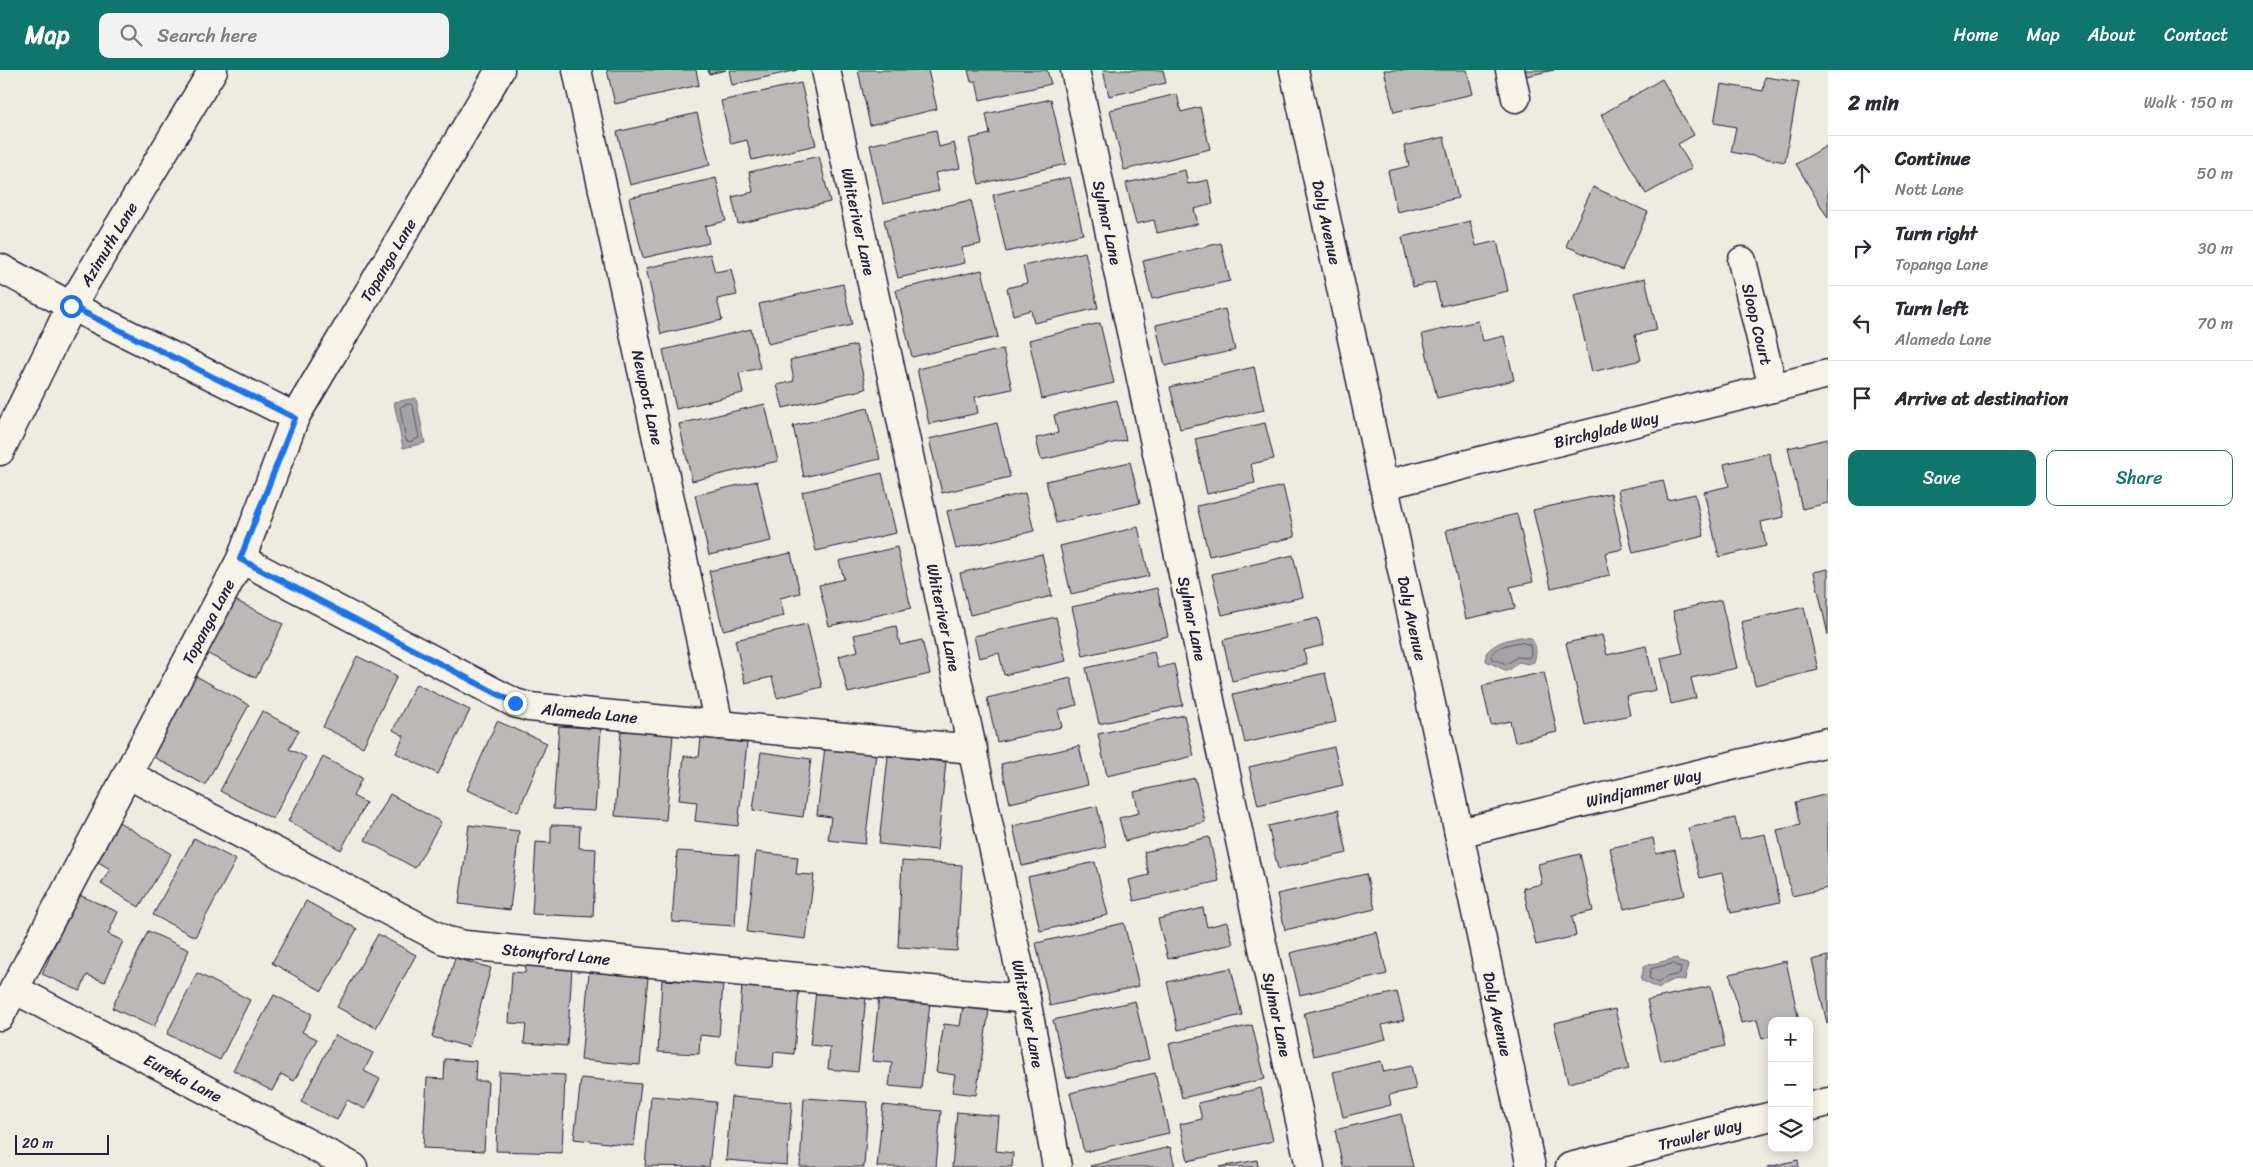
<!DOCTYPE html>
<meta charset="utf-8">
<style>
:root{--surface:#fff;--page:#f2f2f3;--text:#2b2b33;--muted:#7c7c81;--line:#e1e1e2;--accent:#0f766e}
body{margin:0;font-family:Sriracha,sans-serif;background:var(--page);color:var(--text)}
.controls{position:absolute;right:15px;bottom:15px;display:grid;overflow:hidden;border-radius:10px;box-shadow:0 2px 12px #0003}
.controls button{width:45px;height:45px;display:grid;place-items:center;padding:0;border:0;border-bottom:1px solid var(--line);background:var(--surface);color:var(--text);font:25px sans-serif}
.scale{position:absolute;left:15px;bottom:12px;width:94px;box-sizing:border-box;padding-left:5px;border:2px solid #22223b;border-top:0;font-size:14px;line-height:18px;white-space:nowrap;color:#22223b;-webkit-text-stroke:4px #f7f3e8;paint-order:stroke}
.stop{position:absolute;width:15px;height:15px;margin:-11px;border:4px solid #1a73e8;border-radius:50%;background:#fff}
.stop.end{background:#1a73e8;border-color:#fff;box-shadow:0 1px 5px #0008}
.list{margin:0;padding:0;list-style:none}
h2{display:flex;justify-content:space-between;align-items:center;height:65px;margin:0;padding:0 20px;font-size:21px}
h2 small{font-size:16px;font-weight:400;color:var(--muted)}
.list li{display:grid;grid-template-columns:32px 1fr auto;gap:15px;align-items:center;box-sizing:border-box;height:75px;padding:0 20px;border-top:1px solid var(--line)}
.list b{display:block;font-size:19px;white-space:nowrap}
.list p{margin:0;font-size:16px;white-space:nowrap;color:var(--muted)}
.list em{font-size:16px;font-style:normal;color:var(--muted)}
.actions{display:flex;gap:10px;padding:15px 20px}
.actions a{flex:1;padding:11px 0;border:1px solid var(--accent);border-radius:10px;text-align:center;font-size:18px;color:var(--accent)}
.actions .main{background:var(--accent);color:#fff}
.icon{flex:none;width:28px;height:28px;fill:none;stroke:currentColor;stroke-width:2;stroke-linecap:round;stroke-linejoin:round}
.map{position:relative;flex:none;width:1828px;height:1097px;overflow:hidden}
header{display:flex;align-items:center;gap:30px;box-sizing:border-box;height:70px;padding:0 25px;background:var(--accent);color:#fff}
header strong{font-size:24px}
nav{display:flex;gap:28px;margin-inline-start:auto;font-size:18px}
.search{width:350px;height:45px;background:var(--page);display:flex;align-items:center;gap:12px;box-sizing:border-box;padding:0 18px;border-radius:10px;color:var(--muted);font-size:19px}
main{display:flex}
aside{flex:1;background:var(--surface)}
.map>svg:first-child{display:block}
</style>
<header>
<strong>Map</strong>
<div class="search"><svg class="icon" aria-label="search" viewBox="0 0 24 24"><circle cx="10" cy="10" r="6"/><path d="M15 15l6 6"/></svg>Search here</div>
<nav><a>Home</a><a>Map</a><a>About</a><a>Contact</a></nav>
</header>
<main>
<div class="map">
<svg width="1828" height="1097" viewBox="0 0 1828 1097">
<rect width="100%" height="100%" fill="#eeebe1"/>
<filter id="ink" filterUnits="userSpaceOnUse"><feTurbulence type="fractalNoise" baseFrequency=".02" numOctaves="2"/><feDisplacementMap in="SourceGraphic" scale="10" xChannelSelector="R" yChannelSelector="G"/><feConvolveMatrix kernelMatrix="1 2 1 2 8 2 1 2 1" color-interpolation-filters="sRGB"/></filter>
<g filter="url(#ink)">
<!-- water -->
<path fill="#a6a3a6" stroke="#716f7b" d="M416 328 425 373 403 378 394 332Z
M1520 567 1531 568C1537 576 1537 583 1534 592L1528 594 1518 592 1510 600H1505L1486 591V583C1496 572 1506 570 1520 567Z
M1677 888 1680 892 1688 894 1685 910C1673 908 1668 911 1659 919L1641 910 1644 896Z"/>
<g fill="none" stroke-linecap="round" stroke-linejoin="round">
<!-- shore -->
<path stroke="#575666" stroke-width="1" d="M410 334 413 336 419 368 409 372 406 370 400 338 402 336Z
M1521 572 1530 575 1531 584 1529 588 1517 587 1507 594 1492 589 1491 585C1499 575 1510 574 1521 572Z
M1673 894 1681 898 1680 904 1666 907 1658 913 1649 908 1651 899Z"/>
</g>
<!-- building -->
<path fill="#bbb8b7" stroke="#22223b" d="M607 0H696L699 15 615 34Z
M708 0H726L709 4Z
M729 0H797L732 15Z
M858 0H928L937 39 870 55Z
M968 0H1047L1051 14 980 30 976 11 971 12Z
M1103 0H1163L1166 13 1109 26Z
M1384 0H1467L1473 24 1394 42Z
M1525 0H1554L1526 6Z
M1765 7 1799 12 1785 92 1731 82 1736 57 1714 53 1721 14 1763 21Z
M1662 9 1694 65 1678 74 1692 98 1646 124 1601 45Z
M801 13 816 75 752 90 747 70 731 74 721 31Z
M1177 24 1181 42 1200 37 1210 79 1124 100 1110 40Z
M1051 29 1066 94 979 114 969 69 990 64 986 44Z
M697 43 710 95 630 115 617 62Z
M936 60 939 77 954 73 960 98 935 103 939 121 883 134 870 75Z
M1444 67 1458 128 1397 142 1388 101 1409 96 1404 76Z
M1828 75V148L1796 94Z
M819 86 830 132 738 154 732 127 753 122 749 102Z
M1185 100 1188 114 1208 110 1213 134 1194 139 1198 154 1157 163 1154 150 1136 154 1126 113Z
M1070 107 1083 164 1006 182 993 125Z
M716 108 726 151 705 156 709 173 643 188 629 128Z
M1593 117 1648 142 1622 200 1566 176Z
M971 130 981 174 962 178 965 193 898 208 884 150Z
M1470 151 1476 176 1497 171 1508 221 1441 236 1435 212 1413 217 1402 167Z
M1221 173 1230 211 1152 229 1143 191Z
M1085 182 1098 238 1034 253 1031 240 1013 245 1007 218 1027 213 1023 196Z
M710 184 715 202 731 199 737 225 717 229 722 250 661 264 646 198Z
M982 200 998 267 912 287 896 220Z
M1645 208 1657 260 1635 265 1641 290 1592 302 1574 225Z
M843 214 852 255 768 274 759 234Z
M1225 239 1235 280 1165 296 1156 255Z
M1478 251 1483 271 1504 266 1514 310 1437 328 1422 264Z
M1100 253 1114 313 1042 329 1029 270Z
M751 259 760 298 739 303 743 323 676 339 663 280Z
M856 275 866 319 783 338 777 315 794 311 790 290Z
M1003 279 1012 319 975 327 978 343 929 354 917 299Z
M1254 297 1264 340 1180 359 1170 317Z
M1117 330 1126 370 1041 390 1036 368 1058 363 1054 345Z
M765 334 778 391 692 411 679 354Z
M868 338 880 389 804 407 793 356Z
M997 353 1010 407 942 423 929 369Z
M1265 353 1274 389 1251 394 1255 413 1207 424 1195 369Z
M1828 369V433L1802 439 1788 378Z
M1769 383 1784 447 1761 452 1766 476 1719 487 1704 422 1729 416 1724 394Z
M1130 392 1140 433 1056 453 1046 411Z
M882 403 896 463 816 481 802 422Z
M1663 410 1668 430 1695 424 1704 466 1633 483 1618 420Z
M757 411 771 471 709 485 695 425Z
M1283 416 1295 467 1209 486 1197 436Z
M1025 423 1034 461 956 479 947 441Z
M1611 423 1623 479 1605 483 1610 505 1551 518 1533 440Z
M1517 444 1533 512 1510 517 1515 538 1466 549 1446 460Z
M1138 457 1149 506 1071 524 1060 476Z
M897 477 911 538 829 556 819 515 844 509 839 491Z
M791 483 800 523 780 528 784 546 723 560 709 501Z
M1042 484 1052 526 970 545 960 503Z
M1293 485 1303 527 1222 545 1212 504Z
M1828 499V565L1814 502Z
M1157 518 1168 566 1083 586 1072 537Z
M225 525 283 554 256 608 198 579Z
M1721 530 1737 598 1691 608 1696 628 1671 634 1661 588 1683 583 1673 541Z
M1804 537 1818 600 1755 615 1741 552Z
M1056 547 1066 591 1004 605 999 583 979 588 974 566Z
M1318 548 1324 575 1304 580 1307 594 1232 611 1223 570Z
M807 554 822 617 777 628 772 607 745 613 735 570Z
M896 556 900 575 922 570 930 604 848 623 839 586 858 581 854 565Z
M1602 565 1607 585 1646 576 1656 620 1626 626 1630 645 1585 655 1566 573Z
M1154 582 1158 598 1174 594 1183 635 1099 654 1086 598Z
M357 586 397 606 363 677 323 657Z
M1544 602 1557 662 1515 672 1510 651 1491 655 1482 616Z
M1325 603 1336 652 1245 673 1233 624Z
M194 605 249 635 205 715 150 685Z
M1071 608 1077 635 1058 640 1062 657 997 672 987 628Z
M416 614 470 640 438 704 396 683 404 666 393 660Z
M262 641 299 661 289 679 306 687 273 749 220 721Z
M1184 645 1194 686 1107 706 1098 664Z
M497 651 547 673 518 742 467 720Z
M559 656 601 659 595 741 553 739Z
M621 661 673 664 666 750 615 746Z
M701 668 747 673 738 756 695 751 697 732 679 730 684 686 699 687Z
M1079 676 1088 715 1010 733 1001 694Z
M825 677 876 683 865 774 828 770 831 747 817 745Z
M1334 677 1343 715 1258 735 1249 697Z
M761 682 811 689 803 747 753 740Z
M888 686 946 692 937 780 879 774Z
M323 687 362 708 353 726 366 733 341 780 288 751Z
M1195 708 1205 752 1125 771 1119 748 1139 743 1134 722Z
M390 724 441 752 415 798 365 770Z
M1828 724V818L1792 826 1777 760 1800 755 1795 732Z
M1097 736 1106 777 1022 796 1013 756Z
M1338 740 1347 783 1278 799 1268 756Z
M1735 748 1740 769 1765 764 1780 832 1731 843 1722 803 1700 808 1688 758Z
M114 749 171 784 139 837 101 814 110 799 90 787Z
M469 755 519 761 510 840 459 834Z
M551 755 580 756 579 778 596 779 593 847 532 844 536 772 551 773Z
M1209 767 1219 811 1134 831 1129 810 1149 805 1144 782Z
M194 768 236 790 195 867 153 845Z
M1653 768 1656 784 1675 780 1685 825 1624 839 1610 778Z
M677 781 739 785 735 856 672 852Z
M756 782 798 787 796 804 814 805 806 869 747 862Z
M1580 784 1593 841 1572 846 1576 866 1536 875 1523 818 1542 814 1538 794Z
M902 791 962 795 957 881 898 877Z
M1095 792 1108 845 1040 861 1028 807Z
M1366 804 1375 839 1285 860 1277 824Z
M77 824 118 842 108 864 123 871 105 912 87 905 80 921 42 904Z
M306 831 357 859 322 921 272 893Z
M1203 838 1207 857 1227 852 1233 874 1168 889 1158 849Z
M1124 853 1139 916 1050 936 1036 873Z
M148 861 189 880 154 957 112 938Z
M1377 862 1387 904 1300 925 1290 883Z
M378 864 416 885 376 958 337 937Z
M1828 886V952L1827 953 1812 890Z
M455 888 491 898 469 977 432 967Z
M1786 891 1799 951H1772V966L1762 969 1757 950 1741 953 1730 904Z
M526 895 572 898 567 976 524 973 526 954 509 953 512 902 525 903Z
M1231 898 1242 945 1178 960 1167 912Z
M589 902 648 907 640 995 581 990Z
M197 903 250 930 220 990 167 964Z
M662 910 723 913 719 967 700 965 699 984 658 982Z
M742 916 799 920 794 984 774 982 773 998 736 995Z
M1711 916 1725 976 1661 991 1647 930Z
M816 921 866 927 858 1002 828 999 830 977 810 975Z
M1397 922 1404 950 1382 955 1386 969 1314 986 1304 943Z
M274 925 312 944 302 962 317 969 294 1011 281 1004 272 1021 233 1000Z
M879 927 930 932 921 1019 889 1016 892 993 872 991Z
M1135 931 1149 989 1067 1008 1053 950Z
M963 936 989 940 976 1025 952 1022 955 1005 936 1002 944 954 960 956Z
M1615 939 1629 999 1568 1013 1554 953Z
M1252 955 1265 1009 1182 1028 1169 974Z
M335 965 373 983 364 1001 380 1009 365 1039 347 1030 337 1050 301 1032Z
M445 989 476 991 475 1011H488L484 1081 423 1078 427 1008 444 1009Z
M1381 991 1384 1002 1411 996 1416 1019 1389 1025 1391 1035 1343 1047 1333 1002Z
M499 1002 565 1005 562 1083 496 1081Z
M1155 1003 1169 1063 1084 1082 1070 1023Z
M581 1008 641 1014 634 1076 574 1069Z
M1261 1018 1273 1071 1188 1091 1180 1054 1202 1049 1198 1033Z
M651 1026 716 1032 709 1097 645 1096Z
M731 1027 792 1032 787 1095 726 1090Z
M804 1028 868 1032 864 1097H800Z
M883 1035 941 1041 936 1097H877Z
M957 1042 999 1046 996 1081 1013 1083 1012 1097H952Z
M1401 1044 1413 1097H1343L1335 1060Z
M1170 1077 1175 1097H1091L1090 1096Z
M1257 1090 1258 1097H1219Z
M1798 1090 1799 1097H1768Z"/>
<g fill="none" stroke-linecap="round" stroke-linejoin="round">
<defs>
<g id="minor">
<path id="s1" d="M577 0 719 655"/>
<path id="s2" d="M826 0 1026 929 1057 1097"/>
<path id="s3" d="M1075 0 1310 1097"/>
<path d="M1510 0 1516 28"/>
<path id="s4" d="M1742 191 1773 318"/>
<path d="M0 198 71 236 295 347"/>
<path id="s5" d="M0 381 71 236 213 0"/>
<path id="s6" d="M1384 415 1828 304"/>
<path id="s7" d="M241 489 515 633 529 637 973 679"/>
<path id="s8" d="M127 704 444 870 465 875 1026 929"/>
<path id="s9" d="M1459 763 1828 672"/>
<path id="s10" d="M14 919 353 1097"/>
<path id="s11" d="M0 946 241 489 295 347 500 0"/>
<path d="M1809 1037 1828 1032"/>
<path id="s12" d="M1570 1097 1772 1046"/>
</g>
<g id="tertiary">
<path id="s13" d="M1294 0 1531 1097"/>
</g>
</defs>
<!-- minor casing -->
<use href="#minor" stroke="#22223b" stroke-width="31"/>
<!-- tertiary casing -->
<use href="#tertiary" stroke="#22223b" stroke-width="31"/>
<!-- minor -->
<use href="#minor" stroke="#f7f3e8" stroke-width="28"/>
<!-- tertiary -->
<use href="#tertiary" stroke="#f7f3e8" stroke-width="28"/>
</g>
</g>
<g fill="none" stroke-linecap="round" stroke-linejoin="round" filter="url(#ink)">
<!-- route -->
<path stroke="#1a73e8" stroke-width="6" d="M71 236 295 348 240 489 515 633"/>
</g>
<g text-anchor="middle" stroke-width="4.5" stroke-linejoin="round" paint-order="stroke">
<!-- street labels -->
<g font-size="16" fill="#22223b" stroke="#f7f3e8">
<text dy="6" stroke="none"><textPath href="#s2" startOffset="155">Whiteriver Lane</textPath></text>
<text dy="6" stroke="none"><textPath href="#s3" startOffset="156">Sylmar Lane</textPath></text>
<text dy="6" stroke="none"><textPath href="#s13" startOffset="156">Daly Avenue</textPath></text>
<text dy="6" stroke="none"><textPath href="#s5" startOffset="234">Azimuth Lane</textPath></text>
<text dy="6" stroke="none"><textPath href="#s11" startOffset="851">Topanga Lane</textPath></text>
<text dy="6" stroke="none"><textPath href="#s4" startOffset="65">Sloop Court</textPath></text>
<text dy="6" stroke="none"><textPath href="#s1" startOffset="335">Newport Lane</textPath></text>
<text dy="6" stroke="none"><textPath href="#s6" startOffset="229">Birchglade Way</textPath></text>
<text dy="6" stroke="none"><textPath href="#s2" startOffset="560">Whiteriver Lane</textPath></text>
<text dy="6" stroke="none"><textPath href="#s3" startOffset="561">Sylmar Lane</textPath></text>
<text dy="6" stroke="none"><textPath href="#s13" startOffset="561">Daly Avenue</textPath></text>
<text dy="6" stroke="none"><textPath href="#s11" startOffset="446">Topanga Lane</textPath></text>
<text dy="6" stroke="none"><textPath href="#s7" startOffset="385">Alameda Lane</textPath></text>
<text dy="6" stroke="none"><textPath href="#s9" startOffset="190">Windjammer Way</textPath></text>
<text dy="6" stroke="none"><textPath href="#s8" startOffset="471">Stonyford Lane</textPath></text>
<text dy="6" stroke="none"><textPath href="#s2" startOffset="965">Whiteriver Lane</textPath></text>
<text dy="6" stroke="none"><textPath href="#s13" startOffset="966">Daly Avenue</textPath></text>
<text dy="6" stroke="none"><textPath href="#s3" startOffset="966">Sylmar Lane</textPath></text>
<text dy="6" stroke="none"><textPath href="#s10" startOffset="191">Eureka Lane</textPath></text>
<text dy="6" stroke="none"><textPath href="#s12" startOffset="134">Trawler Way</textPath></text>
</g>
</g>
</svg>
<div class="controls">
<button>+</button>
<button>−</button>
<button><svg class="icon" aria-label="layers" viewBox="0 0 24 24"><path d="M12 4l9 5-9 5-9-5zM3 14l9 5 9-5"/></svg></button>
</div>
<div class="scale">20 m</div>
<div class="stop" style="left:71px;top:236px"></div>
<div class="stop end" style="left:515px;top:633px"></div>
</div>
<aside>
<h2>2 min<small>Walk · 150 m</small></h2>
<ul class="list">
<li><svg class="icon" aria-label="ahead" viewBox="0 0 24 24"><path d="M12 20V5M6 11l6-6 6 6"/></svg><div><b>Continue</b><p>Nott Lane</p></div><em>50 m</em></li>
<li><svg class="icon" aria-label="right" viewBox="0 0 24 24"><path d="M7 20v-9h11M14 6l5 5-5 5"/></svg><div><b>Turn right</b><p>Topanga Lane</p></div><em>30 m</em></li>
<li><svg class="icon" aria-label="left" viewBox="0 0 24 24"><path d="M17 20v-9H6M10 6l-5 5 5 5"/></svg><div><b>Turn left</b><p>Alameda Lane</p></div><em>70 m</em></li>
<li><svg class="icon" aria-label="arrive" viewBox="0 0 24 24"><path d="M6 21V4h12l-3 4 3 4H6"/></svg><div><b>Arrive at destination</b></div></li>
</ul>
<div class="actions"><a class="main">Save</a><a>Share</a></div>
</aside>
</main>
